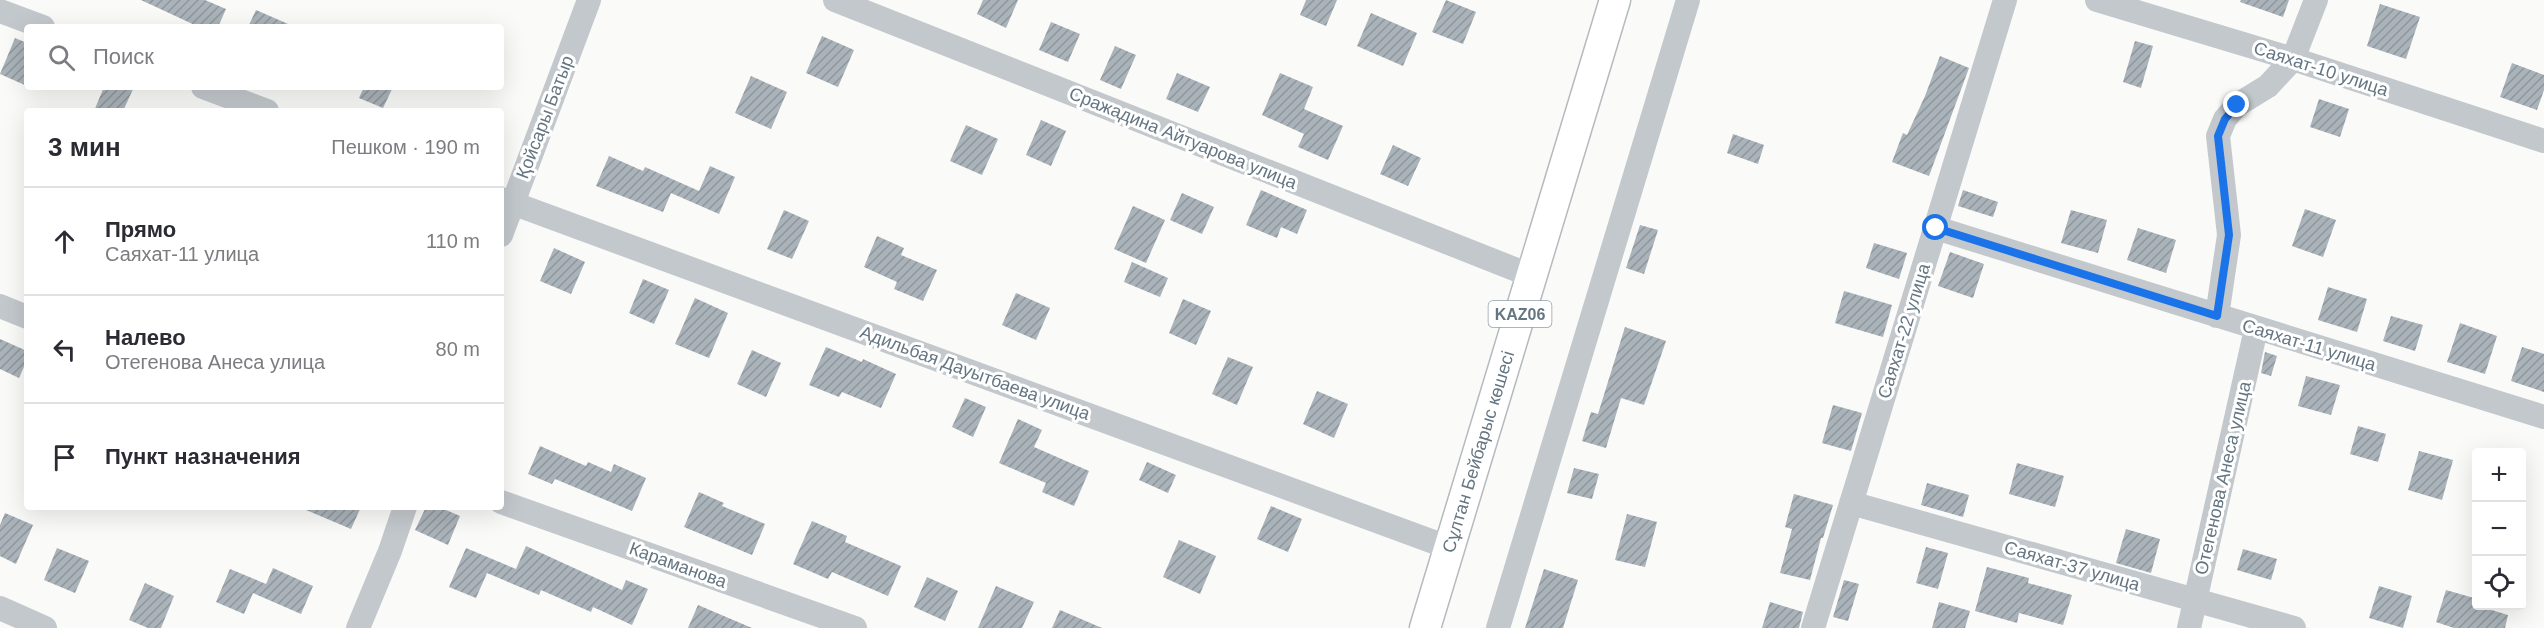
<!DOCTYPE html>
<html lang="ru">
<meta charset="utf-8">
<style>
:root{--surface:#fff;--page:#f7f7f7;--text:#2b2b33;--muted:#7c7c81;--line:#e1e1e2}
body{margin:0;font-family:Arial,sans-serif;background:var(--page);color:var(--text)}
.controls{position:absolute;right:18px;bottom:18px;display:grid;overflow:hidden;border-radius:6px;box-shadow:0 6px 24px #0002}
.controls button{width:54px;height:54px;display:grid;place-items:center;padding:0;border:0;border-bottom:2px solid var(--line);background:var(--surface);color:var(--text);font:30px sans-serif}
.stop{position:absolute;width:18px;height:18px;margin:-14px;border:4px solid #1a73e8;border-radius:50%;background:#fff}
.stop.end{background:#1a73e8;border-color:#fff;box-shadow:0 2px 6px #0008}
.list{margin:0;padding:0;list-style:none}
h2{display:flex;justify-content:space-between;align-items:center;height:78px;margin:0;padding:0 24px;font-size:26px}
h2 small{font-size:20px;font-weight:400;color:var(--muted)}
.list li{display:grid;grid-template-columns:39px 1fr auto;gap:18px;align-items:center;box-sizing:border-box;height:108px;padding:0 24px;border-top:2px solid var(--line)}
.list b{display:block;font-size:22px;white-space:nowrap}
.list p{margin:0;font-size:20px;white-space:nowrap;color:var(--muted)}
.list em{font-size:20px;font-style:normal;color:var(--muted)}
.icon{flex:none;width:33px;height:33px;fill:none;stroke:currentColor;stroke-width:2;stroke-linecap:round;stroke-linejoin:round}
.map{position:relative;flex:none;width:2544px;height:628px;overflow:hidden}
.search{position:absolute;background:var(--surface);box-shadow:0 6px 24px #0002;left:24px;top:24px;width:480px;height:66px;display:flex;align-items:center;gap:15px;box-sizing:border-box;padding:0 21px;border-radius:6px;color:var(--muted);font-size:22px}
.panel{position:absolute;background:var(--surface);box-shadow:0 6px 24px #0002;left:24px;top:108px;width:480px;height:402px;border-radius:6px}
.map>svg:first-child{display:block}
</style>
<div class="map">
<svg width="2544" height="628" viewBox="0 0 2544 628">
<defs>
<pattern id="building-hatch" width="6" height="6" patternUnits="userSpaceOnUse" patternTransform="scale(1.5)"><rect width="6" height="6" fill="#aab3b9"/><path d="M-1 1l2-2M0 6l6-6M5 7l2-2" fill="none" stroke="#8e969c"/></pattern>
</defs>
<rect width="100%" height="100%" fill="#fafaf8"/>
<!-- building -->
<path fill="url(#building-hatch)" d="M141 0H205L226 9 218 27H199Z
M983 0H1018L1006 28 977 14Z
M1306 0H1337L1326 26 1300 15Z
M1446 0 1476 12 1463 44 1432 32Z
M2241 0H2289L2283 17 2240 2Z
M2380 4 2420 17 2406 59 2367 46Z
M256 10 295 27H248Z
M1371 13 1417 33 1403 66 1357 46Z
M1051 22 1080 34 1068 62 1039 50Z
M822 36 854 50 838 87 806 73Z
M15 38 27 43V86L0 74Z
M2135 41 2153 46 2141 88 2123 82Z
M1115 46 1136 55 1121 89 1100 80Z
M1940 56 1969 68 1929 176 1892 162 1903 133 1907 135 1925 96Z
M2512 63 2544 75V90L2537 110 2500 97Z
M1177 73 1210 87 1198 112 1166 99Z
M1280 73 1313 87 1304 109 1343 126 1328 160 1298 147 1304 134 1262 115Z
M751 76 787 92 771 129 735 113Z
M104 87H134L123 111H94Z
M364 87H393L383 108 359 98Z
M2319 99 2349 109 2340 137 2310 127Z
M1041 120 1066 131 1051 166 1026 155Z
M966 125 998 139 982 175 950 161Z
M1733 134 1764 145 1758 164 1727 153Z
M1393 145 1421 158 1408 186 1380 174Z
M609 156 643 171 645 167 699 191 710 166 735 177 719 214 671 193 663 212 596 186Z
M1261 190 1307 210 1297 234 1281 227 1277 238 1246 225Z
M1963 190 1998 202 1993 217 1958 206Z
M1182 193 1214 207 1202 234 1170 220Z
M1133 206 1165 220 1146 263 1114 249Z
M2305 209 2336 220 2323 257 2292 246Z
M784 210 809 221 792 259 767 249Z
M2071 210 2107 220 2098 253 2061 243Z
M1640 225 1658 230 1644 274 1626 268Z
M2138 228 2176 240 2166 273 2127 260Z
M877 236 904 248 901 255 937 270 923 301 894 289 897 282 864 267Z
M1874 243 1907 253 1899 279 1866 268Z
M554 248 585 262 571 294 540 281Z
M1950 252 1984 264 1973 298 1938 286Z
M1132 262 1168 278 1160 297 1124 282Z
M643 279 669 290 654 324 629 313Z
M2328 287 2367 299 2357 332 2318 320Z
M1844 291 1892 305 1883 337 1835 323Z
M1016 293 1050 308 1036 340 1002 325Z
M695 298 728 313 709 358 675 344Z
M1183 299 1211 311 1196 345 1169 333Z
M2391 316 2423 325 2415 351 2383 341Z
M2460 323 2497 336 2485 374 2447 362Z
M1625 327 1666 341 1644 405 1621 398 1606 448 1582 441 1591 412 1598 414Z
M0 339 27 351V360L19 378 0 369Z
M826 347 862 362 863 359 896 374 881 408 842 392 839 397 809 385Z
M2522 347 2544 354V392L2511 381Z
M752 350 781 363 766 397 737 384Z
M2265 352 2277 356 2271 376 2261 373Z
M1228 357 1253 367 1237 405 1212 394Z
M2306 376 2340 385 2331 415 2298 406Z
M1317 391 1348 404 1334 438 1303 424Z
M965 398 986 407 973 437 952 427Z
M1833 405 1862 413 1851 451 1822 443Z
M1018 419 1042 430 1034 447 1089 471 1074 506 1042 492 1046 483 999 463Z
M2358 426 2386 434 2378 462 2350 454Z
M540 446 586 466 588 462 611 472 614 464 646 478 632 511 555 479 552 484 528 474Z
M2419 451 2453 460 2442 500 2408 490Z
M1147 462 1176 475 1168 493 1139 480Z
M2017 463 2064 476 2055 507 2009 494Z
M1574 468 1599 474 1592 499 1567 493Z
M1927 483 1969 495 1963 517 1921 505Z
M699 492 724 503 722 506 765 524 752 555 684 527Z
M1794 494 1833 505 1823 538H1821L1810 580 1780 573 1792 529 1785 527Z
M1271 506 1302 519 1288 552 1257 539Z
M299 507H361L351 529Z
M426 507H439L460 516 448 545 415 530Z
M5 513 33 525 16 564 0 556V525Z
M1627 514 1657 522 1645 567 1615 560Z
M812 521 847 536 845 542 901 566 888 596 832 572 828 579 793 564Z
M2126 529 2160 539 2151 573 2116 563Z
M1179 540 1216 556 1200 594 1163 577Z
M526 546 622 590 626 580 648 589 632 625 593 607 591 612 541 590 539 595 487 573 476 598 449 587 466 548 516 569Z
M1926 547 1948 553 1938 589 1916 583Z
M57 548 89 561 75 593 44 580Z
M2243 549 2277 559 2271 580 2237 570Z
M1987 567 2029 578 2028 583 2072 595 2063 625 2019 613 2017 623 1975 611Z
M273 568 313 586 301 614 253 593 244 614 216 602 230 569 266 584Z
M1544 569 1578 580 1563 628H1525Z
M927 577 958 591 945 621 914 607Z
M1844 580 1859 584 1848 621 1833 617Z
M145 583 174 596 161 628H148L129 620Z
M996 586 1034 602 1022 628H978Z
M2379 586 2412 596 2403 628 2369 618Z
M2446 590 2474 598 2472 604 2508 615 2505 628H2454L2436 622Z
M1770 602 1803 612 1799 628H1762Z
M1939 602 1970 611 1965 628H1932Z
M698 605 752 628H688Z
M1060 610 1102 628H1052Z"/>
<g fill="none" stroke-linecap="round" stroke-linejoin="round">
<defs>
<g id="major">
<path id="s1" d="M1425 628 1615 0"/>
</g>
</defs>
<!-- major casing -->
<use href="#major" stroke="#b5babe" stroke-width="33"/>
<!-- minor -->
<path stroke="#c3c8cc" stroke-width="24" d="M835 0 1532 276
M2097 0 2293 59 2544 141
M0 11 43 27
M203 87 267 111
M501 199 1450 548
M1936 228 2544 417
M501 235 589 0
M0 306 27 317
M2217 316 2229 235 2218 136 2225 119 2237 105 2268 86 2293 59 2316 0
M501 502 855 628
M1851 503 2294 628
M0 608 45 628
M358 628 390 551 405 507
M1498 628 1688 0
M1813 628 2005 0
M2189 628 2256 329"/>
<!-- major -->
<use href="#major" stroke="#fff" stroke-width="30"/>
</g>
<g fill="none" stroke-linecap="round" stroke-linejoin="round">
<!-- route -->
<path stroke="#1a73e8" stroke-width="8" d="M1936 228 2217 316 2229 235 2218 136 2225 119 2237 105"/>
</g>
<g text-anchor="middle" stroke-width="6" stroke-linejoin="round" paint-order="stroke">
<!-- shield labels -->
<rect fill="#fff" stroke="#939fa8" stroke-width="1.5" x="1488.5" y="301" width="63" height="26" rx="4.5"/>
<g font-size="16" font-weight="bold" fill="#657683">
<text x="1520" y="320">KAZ06</text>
</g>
<!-- street labels -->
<g font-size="18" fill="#657683" stroke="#fff">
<text transform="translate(2321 69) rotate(18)" y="6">Саяхат-10 улица</text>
<text transform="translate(545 117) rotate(-69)" y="6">Қойсары Батыр</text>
<text transform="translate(1183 138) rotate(22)" y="6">Сражадина Айтуарова улица</text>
<text transform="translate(1904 331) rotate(-73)" y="6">Саяхат-22 улица</text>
<text transform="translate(2309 345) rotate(17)" y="6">Саяхат-11 улица</text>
<text transform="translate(975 373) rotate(20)" y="6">Адильбая Дауытбаева улица</text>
<text dy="6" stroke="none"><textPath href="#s1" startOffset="184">Сұлтан Бейбарыс көшесі</textPath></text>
<text transform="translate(2223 478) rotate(-77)" y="6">Отегенова Анеса улица</text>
<text transform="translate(678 565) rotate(20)" y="6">Караманова</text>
<text transform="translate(2072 566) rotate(16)" y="6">Саяхат-37 улица</text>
</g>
</g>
</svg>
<div class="controls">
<button>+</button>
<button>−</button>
<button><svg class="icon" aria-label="locate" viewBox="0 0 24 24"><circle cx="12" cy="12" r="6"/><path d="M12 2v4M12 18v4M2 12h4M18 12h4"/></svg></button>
</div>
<div class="stop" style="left:1936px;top:228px"></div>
<div class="stop end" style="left:2237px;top:105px"></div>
<div class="search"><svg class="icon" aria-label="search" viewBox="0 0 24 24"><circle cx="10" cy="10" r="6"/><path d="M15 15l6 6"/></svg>Поиск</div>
<section class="panel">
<h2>3 мин<small>Пешком · 190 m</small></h2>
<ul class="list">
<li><svg class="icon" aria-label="ahead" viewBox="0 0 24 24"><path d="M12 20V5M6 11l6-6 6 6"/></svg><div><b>Прямо</b><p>Саяхат-11 улица</p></div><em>110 m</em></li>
<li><svg class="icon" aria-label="left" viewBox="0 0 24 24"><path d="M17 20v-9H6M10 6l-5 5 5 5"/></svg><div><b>Налево</b><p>Отегенова Анеса улица</p></div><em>80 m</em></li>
<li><svg class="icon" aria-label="arrive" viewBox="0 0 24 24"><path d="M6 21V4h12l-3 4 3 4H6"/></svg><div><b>Пункт назначения</b></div></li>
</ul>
</section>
</div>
